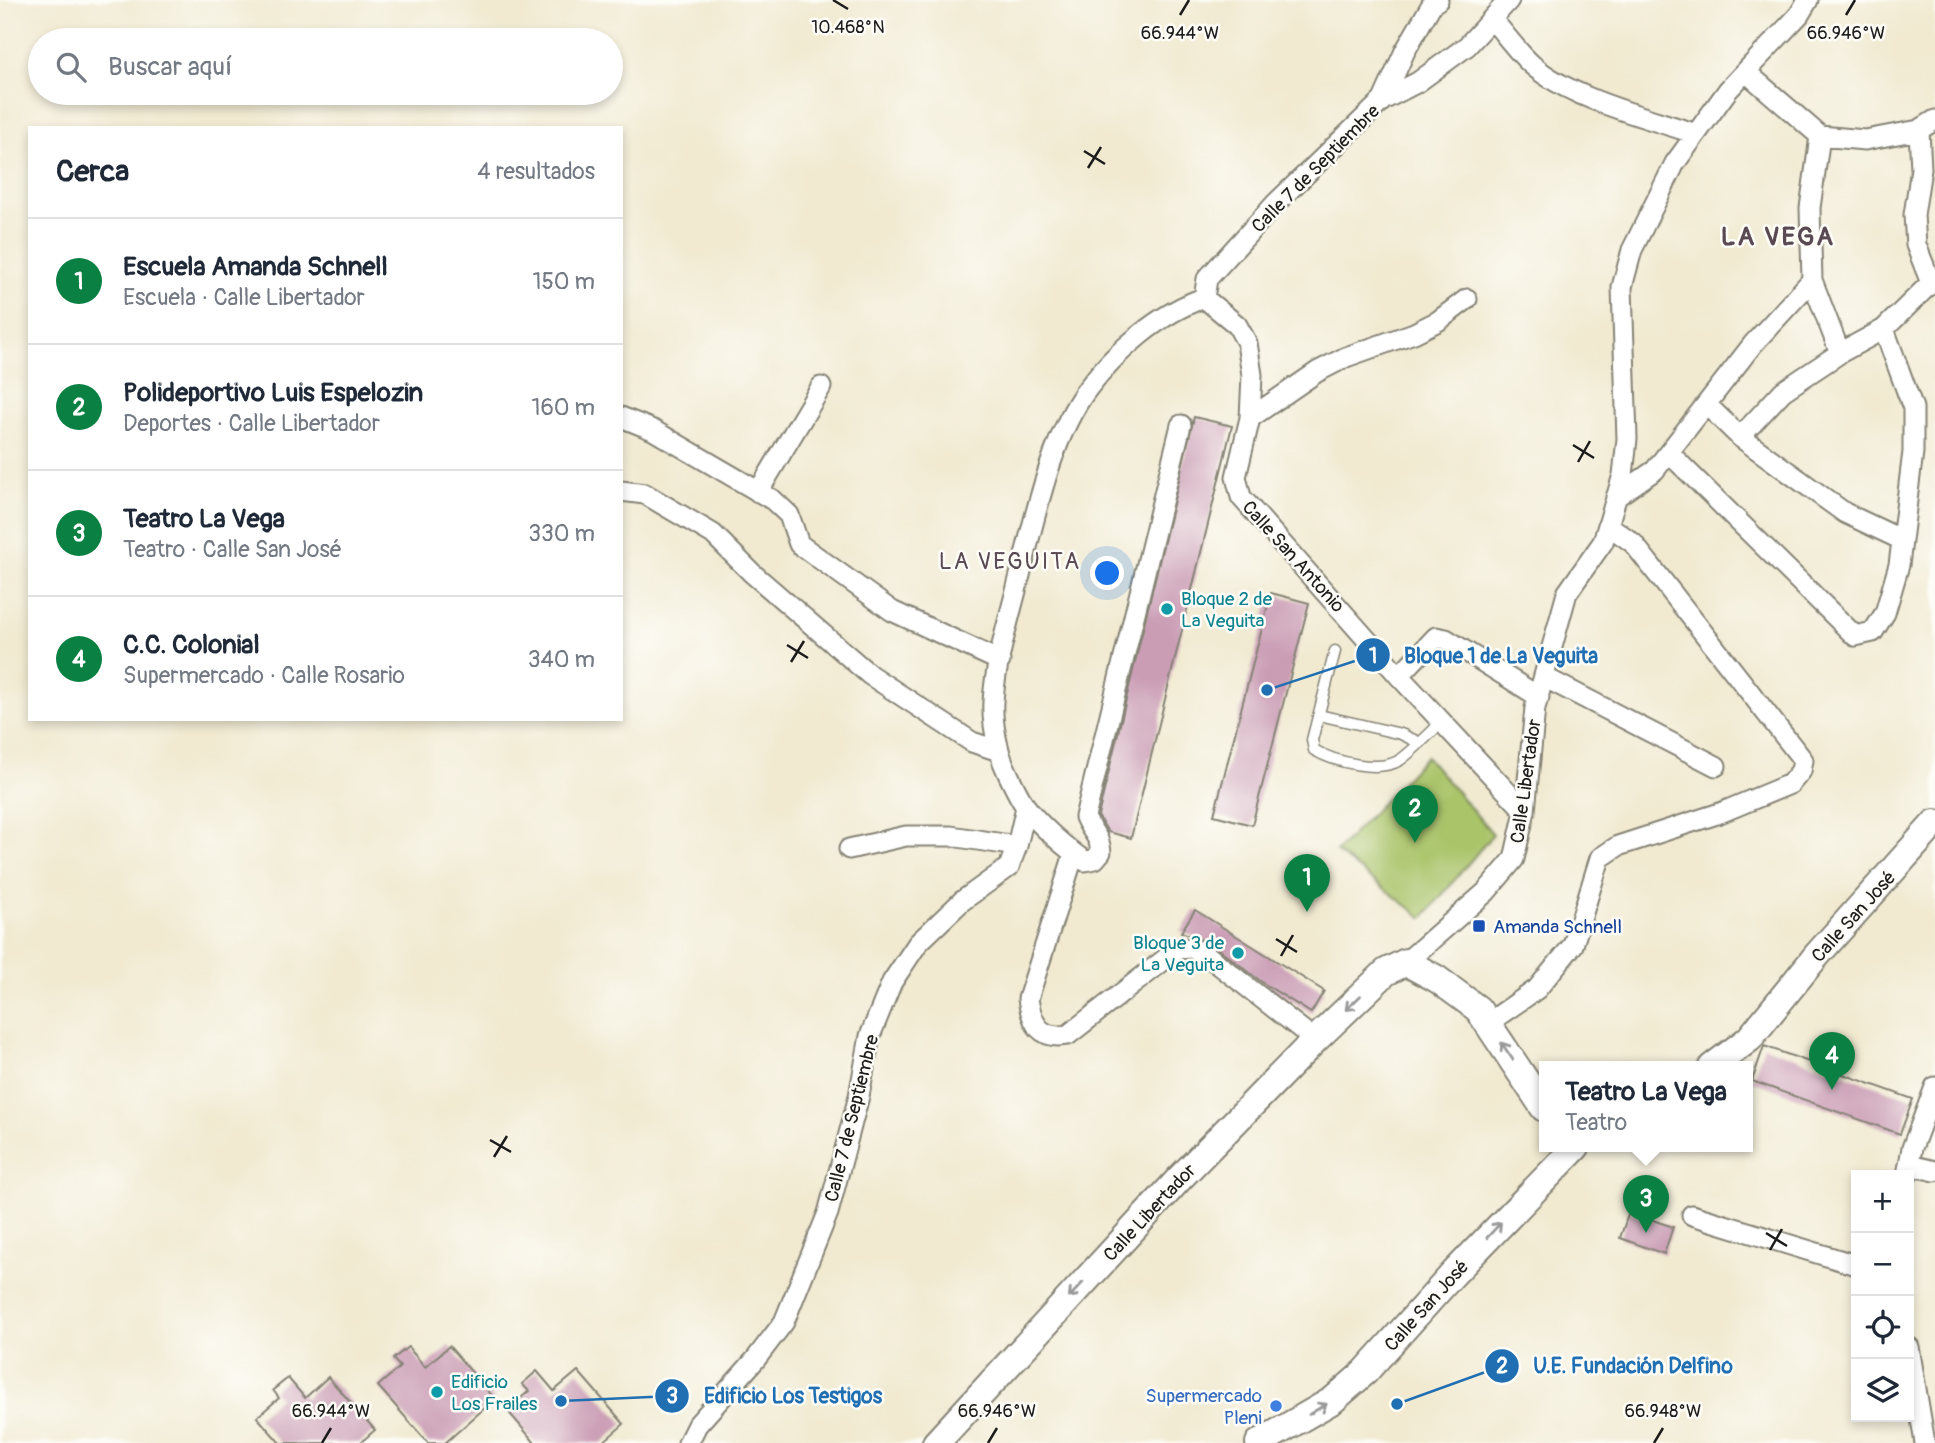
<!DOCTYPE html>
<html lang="es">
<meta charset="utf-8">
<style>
:root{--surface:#fff;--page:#f2f2f3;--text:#1f2937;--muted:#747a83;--line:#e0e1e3;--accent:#0b8043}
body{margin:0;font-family:Pangolin,sans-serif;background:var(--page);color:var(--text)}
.controls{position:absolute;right:21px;bottom:21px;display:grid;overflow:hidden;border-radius:0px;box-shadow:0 4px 10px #0003}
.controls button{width:63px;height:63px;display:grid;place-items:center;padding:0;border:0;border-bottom:2px solid var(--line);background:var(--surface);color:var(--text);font:35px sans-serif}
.you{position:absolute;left:1108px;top:574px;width:24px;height:24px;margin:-18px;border:5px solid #fff;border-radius:50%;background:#1a73e8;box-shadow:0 0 0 10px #1a73e833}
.badge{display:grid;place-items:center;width:46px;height:46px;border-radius:50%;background:var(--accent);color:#fff;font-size:23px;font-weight:700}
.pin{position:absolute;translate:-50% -58px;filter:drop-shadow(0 2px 4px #0008)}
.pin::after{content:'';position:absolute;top:37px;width:24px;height:21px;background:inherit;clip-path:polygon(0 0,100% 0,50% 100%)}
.popup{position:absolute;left:1539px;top:1061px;width:214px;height:91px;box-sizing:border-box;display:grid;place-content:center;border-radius:0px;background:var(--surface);filter:drop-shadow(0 2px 5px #0005);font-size:23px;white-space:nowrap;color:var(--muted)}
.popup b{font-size:26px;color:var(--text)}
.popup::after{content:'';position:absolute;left:50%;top:100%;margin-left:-14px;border:14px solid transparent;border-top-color:var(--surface)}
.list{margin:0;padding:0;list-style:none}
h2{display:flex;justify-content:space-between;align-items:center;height:91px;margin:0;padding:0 28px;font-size:30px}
h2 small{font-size:23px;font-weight:400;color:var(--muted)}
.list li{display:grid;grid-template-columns:46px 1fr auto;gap:21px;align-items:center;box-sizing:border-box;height:126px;padding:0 28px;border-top:2px solid var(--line)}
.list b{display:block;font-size:26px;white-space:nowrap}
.list p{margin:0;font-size:23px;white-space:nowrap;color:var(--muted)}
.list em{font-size:23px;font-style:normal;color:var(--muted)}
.icon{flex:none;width:38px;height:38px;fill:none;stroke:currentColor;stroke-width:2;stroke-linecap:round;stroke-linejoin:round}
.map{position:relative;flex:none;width:1935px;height:1443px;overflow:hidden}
.search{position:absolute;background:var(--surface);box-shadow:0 4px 10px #0003;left:28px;top:28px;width:595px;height:77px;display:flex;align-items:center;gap:18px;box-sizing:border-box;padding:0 24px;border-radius:38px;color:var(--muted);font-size:26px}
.panel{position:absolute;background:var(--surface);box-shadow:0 4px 10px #0003;left:28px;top:126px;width:595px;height:595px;border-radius:0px}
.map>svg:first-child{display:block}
</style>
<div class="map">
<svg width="1935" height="1443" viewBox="0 0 1935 1443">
<rect width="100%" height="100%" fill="#fdfcf7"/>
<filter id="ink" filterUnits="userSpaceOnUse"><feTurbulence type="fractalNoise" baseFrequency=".0143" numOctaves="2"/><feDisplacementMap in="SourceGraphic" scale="14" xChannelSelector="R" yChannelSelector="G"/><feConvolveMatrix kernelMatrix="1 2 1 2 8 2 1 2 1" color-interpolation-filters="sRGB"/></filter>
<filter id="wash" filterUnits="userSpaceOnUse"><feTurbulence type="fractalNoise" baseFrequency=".00686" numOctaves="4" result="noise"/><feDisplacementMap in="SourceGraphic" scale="28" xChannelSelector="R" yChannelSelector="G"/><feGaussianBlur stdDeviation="1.57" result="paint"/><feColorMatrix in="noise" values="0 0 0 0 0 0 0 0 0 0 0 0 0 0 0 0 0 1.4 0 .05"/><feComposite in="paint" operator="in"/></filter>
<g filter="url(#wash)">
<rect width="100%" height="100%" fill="#f1ead1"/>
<!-- green -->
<path fill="#aac46a" stroke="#637043" stroke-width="2" d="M1426 756 1493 834 1423 918 1336 852Z"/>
<g id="blocks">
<!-- building -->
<path fill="#ca9db5" d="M1194 417 1232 426 1131 838 1108 832 1098 816Z
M1271 593 1309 603 1252 825 1214 815Z
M1195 910 1324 991 1311 1013 1263 983 1211 943 1181 932Z
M1764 1046 1913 1099 1900 1134 1752 1081Z
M1629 1212 1673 1227 1664 1254 1620 1238Z
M449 1346 495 1399 445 1443H428L378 1386 400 1367 393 1359 408 1347 425 1367Z
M537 1371 554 1391 578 1371 624 1424 602 1443H535L507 1410 529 1391 522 1384Z
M328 1377 375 1430 360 1443H280L257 1417 279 1398 273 1390 288 1378 305 1398Z"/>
</g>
</g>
<g filter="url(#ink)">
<use href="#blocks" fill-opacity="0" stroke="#868376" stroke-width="2"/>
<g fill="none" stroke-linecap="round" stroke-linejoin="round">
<defs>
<path id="lane" d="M1335 651 1312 740 1314 750C1334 762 1379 773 1400 760 1412 752 1431 732 1442 722
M1319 715 1401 734 1418 742"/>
<path id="street" d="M1492 19C1505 34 1517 51 1531 64 1570 99 1646 117 1696 134
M1746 72 1820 136 1810 208 1812 280 1840 353
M1383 100 1405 51 1432 4 1438 0
M1919 130 1921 169 1914 215 1916 245 1931 283
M1820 136 1865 140 1919 130 1935 120
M1204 298 1237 325 1247 343 1252 375 1250 418 1236 477 1241 497 1399 676 1525 811
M1204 298 1207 279 1277 202 1383 100 1418 82 1467 46 1509 0
M1707 405 1740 437 1845 513 1902 540
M621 417 653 430 773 500 789 515 799 544 892 611 1000 661
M1250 418 1317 372 1346 357 1414 333 1438 321 1467 299
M1181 425 1085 817C1091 832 1100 836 1101 852L1095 859 1085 861C1068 850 1038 824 1026 807 1019 798 1001 761 999 750 995 736 992 716 993 702 995 664 1009 619 1018 583 1034 522 1050 438 1088 388 1115 352 1161 312 1204 298
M1740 437 1783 391 1840 353 1884 329 1935 279
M1669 453 1855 636 1873 632 1885 613 1899 565 1913 452V408L1884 329
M621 491 645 494 713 534 752 573 870 675 972 742 999 751
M758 492 821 387
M1616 497 1655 470 1753 344 1812 280
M1399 676 1436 637 1446 639 1539 697
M1544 677 1716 766
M849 849 906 836H951L1017 846
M1074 854 1028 999C1032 1024 1040 1040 1068 1035L1178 949 1191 948 1204 953 1315 1040
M1406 962 1486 892 1514 859 1525 811 1535 708 1567 593 1603 542 1623 475 1627 439 1622 287 1632 250 1675 163 1728 90 1799 15 1808 0
M1488 1023 1537 989 1573 945 1600 858 1618 846 1720 813 1790 784 1801 771 1803 760 1633 543 1608 525
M1909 1165 1935 1171
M1907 1175 1912 1148 1935 1087
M1692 1215 1856 1265
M1909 1347 1925 1443
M688 1443 697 1425 755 1360 784 1322 828 1213 859 1096 870 1036 892 982 918 943 962 901 1009 867 1017 846 1026 807"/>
<path id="secondary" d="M1712 1067 1749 1039 1817 955 1935 823
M936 1443 1180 1178 1315 1040 1386 972 1406 962 1437 979 1478 1009 1544 1108
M1259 1443 1333 1400 1365 1372 1454 1273 1576 1147"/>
</defs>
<!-- lane casing -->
<use href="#lane" stroke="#868376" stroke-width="13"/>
<!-- street casing -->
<use href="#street" stroke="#868376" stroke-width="23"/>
<!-- secondary casing -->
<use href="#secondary" stroke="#868376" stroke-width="30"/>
<!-- lane -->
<use href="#lane" stroke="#fff" stroke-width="10"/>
<!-- street -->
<use href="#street" stroke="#fff" stroke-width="19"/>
<!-- secondary -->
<use href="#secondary" stroke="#fff" stroke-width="26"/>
</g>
<!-- one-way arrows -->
<defs><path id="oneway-shaft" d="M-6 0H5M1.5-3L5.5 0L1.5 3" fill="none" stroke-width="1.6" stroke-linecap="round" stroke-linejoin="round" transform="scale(1.75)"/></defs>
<g stroke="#999">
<use href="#oneway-shaft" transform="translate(1353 1003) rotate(136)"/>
<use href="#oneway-shaft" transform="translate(1507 1051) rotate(-124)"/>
<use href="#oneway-shaft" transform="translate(1494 1230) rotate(-47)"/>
<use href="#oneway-shaft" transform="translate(1076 1290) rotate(133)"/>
<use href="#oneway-shaft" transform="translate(1318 1409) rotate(-31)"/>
</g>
</g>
<!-- ticks -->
<path fill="none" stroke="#1c1c1c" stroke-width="2.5" d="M833 0 848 9M1180 15 1189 0M1846 15 1855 0M1084 151 1105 164M1088 168 1101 147M1573 445 1594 458M1578 462 1590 441M787 645 808 658M791 662 804 641M1276 939 1297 952M1281 956 1293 935M490 1140 511 1152M494 1157 507 1136M1766 1233 1787 1246M1770 1250 1782 1229M322 1443 331 1428M988 1443 997 1428M1654 1443 1663 1428"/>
<!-- markers -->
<g fill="#0f9aa8" stroke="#fdfcf7" stroke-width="2.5">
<circle cx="1167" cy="609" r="7"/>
<circle cx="1238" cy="953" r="7"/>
<circle cx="437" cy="1392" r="7"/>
</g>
<rect fill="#1a4fb4" stroke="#fdfcf7" stroke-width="2.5" x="1472" y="919" width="14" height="14" rx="3.5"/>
<circle fill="#3f7fe0" stroke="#fdfcf7" stroke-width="2.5" cx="1276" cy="1406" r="7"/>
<g text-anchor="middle" stroke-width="5" stroke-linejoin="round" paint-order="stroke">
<!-- street labels -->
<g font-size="19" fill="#1c1c1c" stroke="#fdfcf7">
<text transform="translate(1315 168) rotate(-45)" y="7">Calle 7 de Septiembre</text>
<text transform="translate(1294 556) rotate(48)" y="7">Calle San Antonio</text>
<text transform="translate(1525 781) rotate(-82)" y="7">Calle Libertador</text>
<text transform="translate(1853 916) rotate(-48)" y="7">Calle San José</text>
<text transform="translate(851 1118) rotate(-76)" y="7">Calle 7 de Septiembre</text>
<text transform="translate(1149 1212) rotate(-47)" y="7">Calle Libertador</text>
<text transform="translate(1426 1305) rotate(-48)" y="7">Calle San José</text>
</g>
<!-- culture labels -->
<g font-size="19" fill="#0d838f" stroke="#fdfcf7" text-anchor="start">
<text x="1181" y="605">Bloque 2 de<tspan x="1181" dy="22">La Veguita</tspan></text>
<text x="1224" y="949" text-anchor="end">Bloque 3 de<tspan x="1224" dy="22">La Veguita</tspan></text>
<text x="451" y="1388">Edificio<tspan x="451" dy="22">Los Frailes</tspan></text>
</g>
<!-- transit labels -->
<g font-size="19" fill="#164399" stroke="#fdfcf7" text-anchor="start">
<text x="1493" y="933">Amanda Schnell</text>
</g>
<!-- shop labels -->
<g font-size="19" fill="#366cbe" stroke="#fdfcf7" text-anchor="end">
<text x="1262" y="1402">Supermercado<tspan x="1262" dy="22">Pleni</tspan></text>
</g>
<!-- quarter labels -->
<g font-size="23" letter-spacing="2" fill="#594952" stroke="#fdfcf7">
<text x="1010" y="569">LA VEGUITA</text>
</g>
<!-- district labels -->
<g font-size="26" font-weight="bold" letter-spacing="2" fill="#594952" stroke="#fdfcf7">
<text x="1778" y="245">LA VEGA</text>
</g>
</g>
<g font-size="18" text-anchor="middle" fill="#1c1c1c" stroke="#fdfcf7" stroke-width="5" stroke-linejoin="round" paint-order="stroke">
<text x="848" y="33">10.468°N</text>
<text x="1180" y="39">66.944°W</text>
<text x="1846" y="39">66.946°W</text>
<text x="331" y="1417">66.944°W</text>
<text x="997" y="1417">66.946°W</text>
<text x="1663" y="1417">66.948°W</text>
</g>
<!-- callouts -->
<path fill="none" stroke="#1f6fb2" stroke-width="2.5" d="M1267 690L1373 655M1397 1404L1502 1366M561 1401L672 1396"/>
<g fill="#1f6fb2" stroke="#fdfcf7" stroke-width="2.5">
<circle cx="1267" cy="690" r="7"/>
<circle cx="1397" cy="1404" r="7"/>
<circle cx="561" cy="1401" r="7"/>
<circle cx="1373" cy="655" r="18"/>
<circle cx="1502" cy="1366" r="18"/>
<circle cx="672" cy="1396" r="18"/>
</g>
<g font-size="21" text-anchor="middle" font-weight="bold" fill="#fff">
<text x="1373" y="663">1</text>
<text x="1502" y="1373">2</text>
<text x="672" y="1403">3</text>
</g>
<g font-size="21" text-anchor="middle" font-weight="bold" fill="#1f6fb2" stroke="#fdfcf7" stroke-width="5" stroke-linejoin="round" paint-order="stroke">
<text x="1501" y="663">Bloque 1 de La Veguita</text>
<text x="1633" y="1373">U.E. Fundación Delfino</text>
<text x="793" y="1403">Edificio Los Testigos</text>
</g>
</svg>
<div class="controls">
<button>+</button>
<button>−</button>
<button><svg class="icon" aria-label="locate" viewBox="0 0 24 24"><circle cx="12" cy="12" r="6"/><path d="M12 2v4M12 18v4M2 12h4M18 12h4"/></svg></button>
<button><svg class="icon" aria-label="layers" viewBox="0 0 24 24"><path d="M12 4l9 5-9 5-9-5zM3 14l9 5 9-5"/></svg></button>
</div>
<div class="you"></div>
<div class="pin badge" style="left:1307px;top:912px">1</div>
<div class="pin badge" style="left:1415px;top:843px">2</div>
<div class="pin badge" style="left:1646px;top:1233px">3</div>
<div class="popup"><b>Teatro La Vega</b>Teatro</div>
<div class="pin badge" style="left:1832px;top:1090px">4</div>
<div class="search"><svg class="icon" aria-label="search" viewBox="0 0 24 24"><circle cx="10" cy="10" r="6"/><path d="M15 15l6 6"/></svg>Buscar aquí</div>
<section class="panel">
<h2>Cerca<small>4 resultados</small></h2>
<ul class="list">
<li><span class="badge">1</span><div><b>Escuela Amanda Schnell</b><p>Escuela · Calle Libertador</p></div><em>150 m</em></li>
<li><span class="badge">2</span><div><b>Polideportivo Luis Espelozin</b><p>Deportes · Calle Libertador</p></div><em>160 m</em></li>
<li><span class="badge">3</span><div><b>Teatro La Vega</b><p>Teatro · Calle San José</p></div><em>330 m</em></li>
<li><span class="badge">4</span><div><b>C.C. Colonial</b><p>Supermercado · Calle Rosario</p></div><em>340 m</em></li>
</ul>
</section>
</div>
